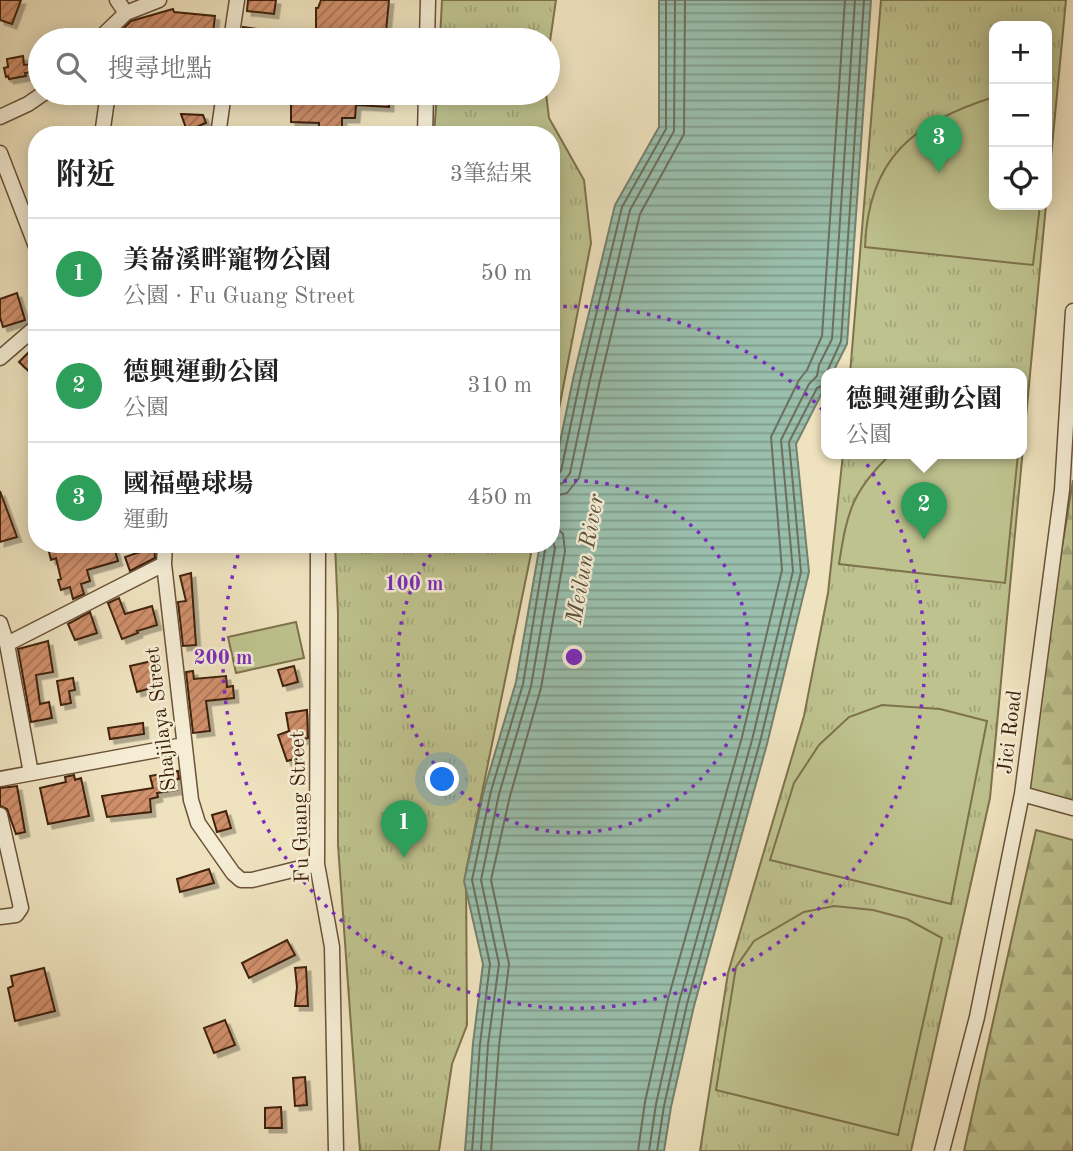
<!DOCTYPE html>
<html lang="zh-TW">
<meta charset="utf-8">
<style>
:root{--surface:#fff;--page:#f6f6f6;--text:#222;--muted:#767676;--line:#e0e0e0;--accent:#b45309}
body{margin:0;font-family:"Old Standard TT","Noto Serif TC",serif;background:var(--page);color:var(--text)}
.controls{position:absolute;right:21px;top:21px;display:grid;overflow:hidden;border-radius:14px;box-shadow:0 4px 18px #0003}
.controls button{width:63px;height:63px;display:grid;place-items:center;padding:0;border:0;border-bottom:2px solid var(--line);background:var(--surface);color:var(--text);font:35px sans-serif}
.you{position:absolute;left:443px;top:780px;width:24px;height:24px;margin:-18px;border:5px solid #fff;border-radius:50%;background:#1a73e8;box-shadow:0 0 0 10px #1a73e833}
.badge{display:grid;place-items:center;width:46px;height:46px;border-radius:50%;background:var(--accent);color:#fff;font-size:23px;font-weight:700}
.pin{position:absolute;translate:-50% -58px;filter:drop-shadow(0 2px 4px #0008)}
.pin::after{content:'';position:absolute;top:37px;width:24px;height:21px;background:inherit;clip-path:polygon(0 0,100% 0,50% 100%)}
.popup{position:absolute;left:821px;top:368px;width:206px;height:91px;box-sizing:border-box;display:grid;place-content:center;border-radius:14px;background:var(--surface);filter:drop-shadow(0 2px 5px #0005);font-size:23px;white-space:nowrap;color:var(--muted)}
.popup b{font-size:26px;color:var(--text)}
.popup::after{content:'';position:absolute;left:50%;top:100%;margin-left:-14px;border:14px solid transparent;border-top-color:var(--surface)}
.list{margin:0;padding:0;list-style:none}
h2{display:flex;justify-content:space-between;align-items:center;height:91px;margin:0;padding:0 28px;font-size:30px}
h2 small{font-size:23px;font-weight:400;color:var(--muted)}
.list li{display:grid;grid-template-columns:46px 1fr auto;gap:21px;align-items:center;box-sizing:border-box;height:112px;padding:0 28px;border-top:2px solid var(--line)}
.list b{display:block;font-size:26px;white-space:nowrap}
.list p{margin:0;font-size:23px;white-space:nowrap;color:var(--muted)}
.list em{font-size:23px;font-style:normal;color:var(--muted)}
.icon{flex:none;width:38px;height:38px;fill:none;stroke:currentColor;stroke-width:2;stroke-linecap:round;stroke-linejoin:round}
.map{position:relative;flex:none;width:1073px;height:1151px;overflow:hidden}
.search{position:absolute;background:var(--surface);box-shadow:0 4px 18px #0003;left:28px;top:28px;width:532px;height:77px;display:flex;align-items:center;gap:18px;box-sizing:border-box;padding:0 24px;border-radius:38px;color:var(--muted);font-size:26px}
.panel{position:absolute;background:var(--surface);box-shadow:0 4px 18px #0003;left:28px;top:126px;width:532px;height:427px;border-radius:28px}
.map>svg:first-child{display:block}
</style>
<div class="map">
<svg width="1073" height="1151" viewBox="0 0 1073 1151">
<defs>
<pattern id="grass-tufts" width="24" height="20" patternUnits="userSpaceOnUse" patternTransform="scale(1.75)"><rect width="24" height="20" fill="#bec28e"/><path d="M3 7l-1-3M5 7V3M7 7l1-3M15 17l-1-3M17 17v-4M19 17l1-3" fill="none" stroke="#a4a679"/></pattern>
<pattern id="forest-firs" width="22" height="20" patternUnits="userSpaceOnUse" patternTransform="scale(1.75)"><rect width="22" height="20" fill="#bec28e"/><path d="M5 1l3.5 6h-7zM16 11l3.5 6h-7z" fill="#a4a679"/></pattern>
<pattern id="water-rules" width="6" height="5" patternUnits="userSpaceOnUse" patternTransform="scale(1.75)"><rect width="6" height="5" fill="#9abfad"/><path d="M0 2.5h6" fill="none" stroke="#7f9b8b"/></pattern>
<pattern id="building-hatch" width="6" height="6" patternUnits="userSpaceOnUse" patternTransform="scale(1.75)"><rect width="6" height="6" fill="#d0906c"/><path d="M-1 1l2-2M0 6l6-6M5 7l2-2" fill="none" stroke="#aa7557"/></pattern>
<filter id="shadow"><feDropShadow dx="4.5" dy="4.5" stdDeviation="0" flood-color="#0004"/></filter>
</defs>
<rect width="100%" height="100%" fill="#efe3bf"/>
<filter id="stains"><feTurbulence type="fractalNoise" baseFrequency=".00286" numOctaves="4"/><feColorMatrix values="0 0 0 0 .2 0 0 0 0 .09 0 0 0 0 .02 0 0 0 .5 -.17"/></filter>
<radialGradient id="worn" r=".72"><stop offset=".6" stop-color="#630" stop-opacity="0"/><stop offset="1" stop-color="#630" stop-opacity=".3"/></radialGradient>
<!-- grass -->
<path fill="url(#grass-tufts)" stroke="#7e724c" stroke-width="2" d="M442 0H556L548 55V40H440Z
M881 0H1066L1047 199V26H994V205H1046L990 798 911 1151H700L728 973 804 716 828 593 843 454H1022V374H850Z
M437 93H546L549 118 584 180 591 243 551 450V135H434Z
M335 544H533L466 871 467 1025 452 1064 439 1151H360L338 845V614Z"/>
<!-- forest -->
<path fill="url(#forest-firs)" stroke="#7e724c" stroke-width="2" d="M1073 480V807L1022 794Z
M1036 830 1073 840V1151H964Z"/>
<!-- pitch -->
<path fill="#bec28e" stroke="#7e724c" stroke-width="2" d="M994 97V205H1040L1033 265 865 247C868 158 914 122 994 97Z
M891 454H1018L1005 583 839 564C847 512 852 491 891 454Z
M296 622 304 658 236 673 228 637Z
M882 705 940 709 987 721 951 904 770 860 794 783 819 745 849 717Z
M834 906 873 910 907 919 942 938 898 1135 716 1090 736 967 754 941 804 912Z"/>
<!-- water -->
<path fill="url(#water-rules)" stroke="#76806c" stroke-width="2" d="M659 0H871L847 344 832 374H826V385L796 444 809 572 767 744 694 1006 671 1107 664 1151H465L473 1043 483 964 464 881 484 790 516 682 540 544H551V486L573 379 615 205 659 127Z"/>
<g fill="none" stroke-linecap="round" stroke-linejoin="round">
<!-- shore -->
<path stroke="#6c705c" stroke-width="2" d="M826 374 841 341 864 0
M551 477 557 476 561 471 580 381 622 207 666 129V0
M551 486 563 483 570 473 589 383 630 210 674 131 675 0
M551 497 567 493 579 478 599 385 640 214 684 134 685 0
M472 1151 480 1044 490 964 472 880 491 791 523 684 546 544
M481 1151 488 1044 499 964 481 880 499 794 531 686 555 548 551 535
M491 1151 499 1046 509 964 491 880 510 796 541 688 565 551 563 534 551 522
M638 1151 645 1102 668 999 742 737 782 570 771 437 799 380 807 370 822 336 845 0
M649 1151 656 1104 679 1002 752 740 793 571 781 440 809 384 817 376 819 365 832 339 855 0
M657 1151 664 1106 687 1004 760 742 801 572 789 442 817 388 826 384"/>
</g>
<!-- building -->
<path fill="url(#building-hatch)" stroke="#3f220b" stroke-width="2" filter="url(#shadow)" d="M0 0H21L12 24 0 20Z
M248 0H276L274 14 247 11Z
M321 0H389L386 32 370 30 360 40H352L343 30 330 39 299 40 300 30 316 31V8H318Z
M173 9 174 12 215 16 212 40H123L121 31 131 21Z
M243 27 274 31 273 40H241Z
M23 56 24 65 32 64 33 72 25 73 26 76 9 79 8 76 6 77 4 68 8 67 7 59Z
M291 93H389V107L356 105 355 118H342V130L319 129V123L291 122Z
M181 114 203 115 206 123 187 131Z
M17 293 25 320 3 327 0 317V299Z
M37 344V379L19 362Z
M0 491 17 537 0 542Z
M47 544H113L118 561 87 570 90 581 81 584 84 594 73 599 70 587 61 590 58 580 61 579 56 558 51 560Z
M154 547 155 558 130 571 125 557Z
M191 573 196 645 183 646 178 602 186 601 180 576Z
M119 598 125 614 152 606 157 625 137 631 138 633 122 639 108 603Z
M90 612 97 633 75 640 68 624Z
M48 641 53 672 36 675 40 704 49 702 52 718 31 722 18 649Z
M152 661 158 686 137 692 130 666Z
M294 666 298 682 283 686 278 670Z
M193 671 194 679 226 676 227 687 233 686 234 698 206 701 210 731 193 733 186 672Z
M73 678 75 690 69 691 71 703 61 705 57 681Z
M307 710 308 738 294 742 298 758 287 761 278 735 289 731 286 713Z
M143 723 144 734 110 739 108 728Z
M178 771 179 779 175 780 177 790 157 793 158 797 150 799 151 812 107 817 102 796 153 788 150 776Z
M74 775 75 780 81 778 89 816 48 824 40 788 66 782 65 777Z
M17 786 25 832 16 834 7 809 0 806V788Z
M226 811 231 828 217 832 212 815Z
M209 869 214 883 180 892 177 879Z
M287 940 295 955 249 978 242 963Z
M306 967 308 1006H295L297 987 295 968Z
M44 968 55 1011 15 1021 8 988 13 986 11 976Z
M225 1020 235 1045 214 1053 204 1028Z
M305 1077 307 1105 295 1106 293 1078Z
M281 1107 282 1128H265V1108Z"/>
<g fill="none" stroke-linecap="round" stroke-linejoin="round">
<defs>
<path id="minor" d="M117 0 126 13
M98 40 126 13 159 0
M231 40 237 0
M427 40 428 0
M0 117 28 104 44 93
M102 135 108 93
M218 135 224 93
M425 135 426 93
M0 153 37 249
M0 358 37 326
M165 544 164 564 191 800 198 823 233 873 241 880H252L317 864
M318 544 317 864 332 947 336 1151
M0 623 7 644 31 773
M7 644 164 564
M0 779 184 745
M1022 794 1073 808
M0 815 21 908 16 915 0 917
M942 1151 977 1017 1022 794 1062 490 1073 311"/>
</defs>
<!-- minor casing -->
<use href="#minor" stroke="#6b5238" stroke-width="17"/>
<!-- minor -->
<use href="#minor" stroke="#f5edd5" stroke-width="14"/>
</g>
<!-- distance rings -->
<g fill="none" stroke="#7b2cbf" stroke-width="3.5" stroke-dasharray="3.5 7">
<path d="M553 482A176 176 0 1 1 438 545"/>
<path d="M553 307A351 351 0 1 1 241 546"/>
</g>
<g text-anchor="middle" stroke-width="5" stroke-linejoin="round" paint-order="stroke">
<!-- street labels -->
<g font-size="21" fill="#3f220b" stroke="#f5edd5">
<text transform="translate(160 719) rotate(-97)" y="7">Shajilaya Street</text>
<text transform="translate(1009 732) rotate(-83)" y="7">Jici Road</text>
<text transform="translate(299 807) rotate(-92)" y="7">Fu Guang Street</text>
</g>
<!-- water labels -->
<g font-size="23" font-style="italic" fill="#5a513c" stroke="#f5edd5">
<text transform="translate(584 559) rotate(-80)" y="8">Meilun River</text>
</g>
</g>
<circle cx="574" cy="657" r="10" fill="#7b2cbf" stroke="#f5edd5" stroke-width="3.5"/>
<g font-size="21" text-anchor="middle" font-weight="bold" fill="#7b2cbf" stroke="#f5edd5" stroke-width="5" stroke-linejoin="round" paint-order="stroke">
<text x="414" y="590">100 m</text>
<text x="223" y="664">200 m</text>
</g>
<rect width="100%" height="100%" filter="url(#stains)"/>
<rect width="100%" height="100%" fill="url(#worn)"/>
</svg>
<div class="controls">
<button>+</button>
<button>−</button>
<button><svg class="icon" aria-label="locate" viewBox="0 0 24 24"><circle cx="12" cy="12" r="6"/><path d="M12 2v4M12 18v4M2 12h4M18 12h4"/></svg></button>
</div>
<div class="you"></div>
<div class="pin badge" style="left:404px;top:858px;background:#2e9e5b">1</div>
<div class="pin badge" style="left:924px;top:540px;background:#2e9e5b">2</div>
<div class="popup"><b>德興運動公園</b>公園</div>
<div class="pin badge" style="left:939px;top:173px;background:#2e9e5b">3</div>
<div class="search"><svg class="icon" aria-label="search" viewBox="0 0 24 24"><circle cx="10" cy="10" r="6"/><path d="M15 15l6 6"/></svg>搜尋地點</div>
<section class="panel">
<h2>附近<small>3筆結果</small></h2>
<ul class="list">
<li><span class="badge" style="background:#2e9e5b">1</span><div><b>美崙溪畔寵物公園</b><p>公園 · Fu Guang Street</p></div><em>50 m</em></li>
<li><span class="badge" style="background:#2e9e5b">2</span><div><b>德興運動公園</b><p>公園</p></div><em>310 m</em></li>
<li><span class="badge" style="background:#2e9e5b">3</span><div><b>國福壘球場</b><p>運動</p></div><em>450 m</em></li>
</ul>
</section>
</div>
